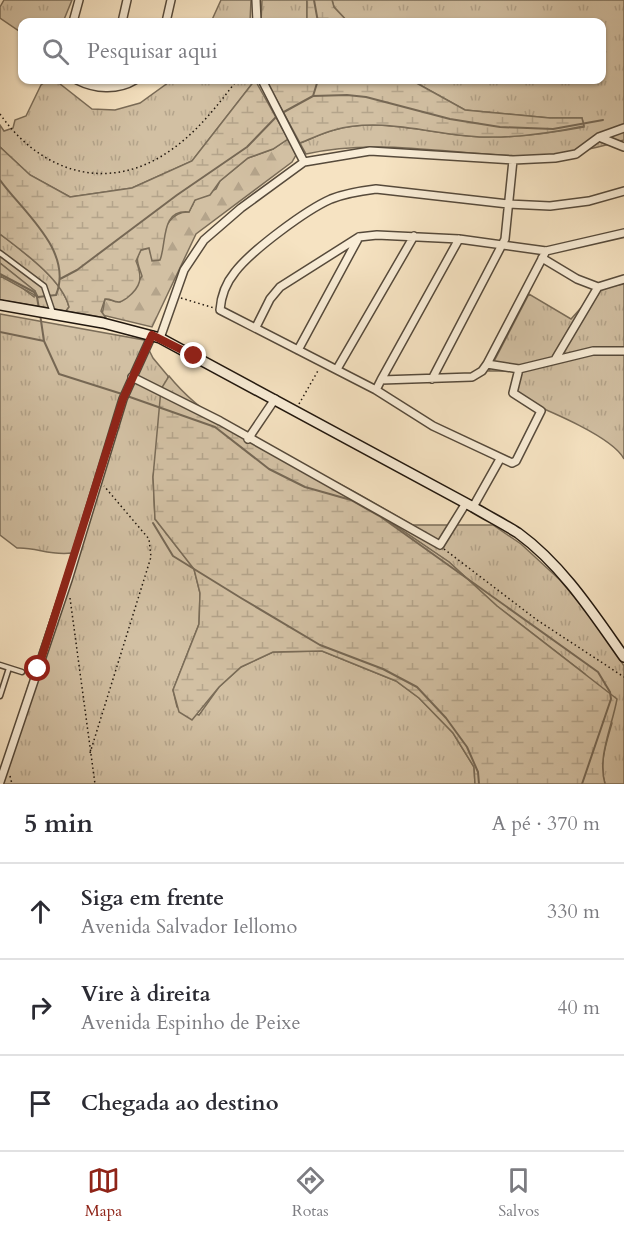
<!DOCTYPE html>
<html lang="pt">
<meta charset="utf-8">
<style>
:root{--surface:#fff;--page:#f2f2f3;--text:#2b2b33;--muted:#7c7c81;--line:#e1e1e2;--accent:#8f2418}
body{margin:0;font-family:Cardo,serif;background:var(--page);color:var(--text)}
.stop{position:absolute;width:18px;height:18px;margin:-14px;border:4px solid #8f2418;border-radius:50%;background:#fff}
.stop.end{background:#8f2418;border-color:#fff;box-shadow:0 2px 6px #0008}
.list{margin:0;padding:0;list-style:none}
h2{display:flex;justify-content:space-between;align-items:center;height:78px;margin:0;padding:0 24px;font-size:26px}
h2 small{font-size:20px;font-weight:400;color:var(--muted)}
.list li{display:grid;grid-template-columns:39px 1fr auto;gap:18px;align-items:center;box-sizing:border-box;height:96px;padding:0 24px;border-top:2px solid var(--line)}
.list b{display:block;font-size:22px;white-space:nowrap}
.list p{margin:0;font-size:20px;white-space:nowrap;color:var(--muted)}
.list em{font-size:20px;font-style:normal;color:var(--muted)}
.icon{flex:none;width:33px;height:33px;fill:none;stroke:currentColor;stroke-width:2;stroke-linecap:round;stroke-linejoin:round}
.map{position:relative;flex:none;width:624px;height:784px;overflow:hidden}
.search{position:absolute;background:var(--surface);box-shadow:0 2px 4px #0004;left:18px;right:18px;top:18px;height:66px;display:flex;align-items:center;gap:15px;box-sizing:border-box;padding:0 21px;border-radius:12px;color:var(--muted);font-size:22px}
.sheet{height:366px;background:var(--surface)}
nav{display:flex;justify-content:space-around;align-items:center;box-sizing:border-box;height:84px;border-top:2px solid var(--line);background:var(--surface);font-size:16px;color:var(--muted)}
nav a{display:grid;justify-items:center;gap:3px}
nav .on{color:var(--accent)}
.map>svg:first-child{display:block}
</style>
<div class="map">
<svg width="624" height="784" viewBox="0 0 624 784">
<defs>
<pattern id="grass-tufts" width="24" height="20" patternUnits="userSpaceOnUse" patternTransform="scale(1.5)"><rect width="24" height="20" fill="#d2c0a3"/><path d="M3 7l-1-3M5 7V3M7 7l1-3M15 17l-1-3M17 17v-4M19 17l1-3" fill="none" stroke="#b4a48b"/></pattern>
<pattern id="forest-firs" width="22" height="20" patternUnits="userSpaceOnUse" patternTransform="scale(1.5)"><rect width="22" height="20" fill="#d2c0a3"/><path d="M5 1l3.5 6h-7zM16 11l3.5 6h-7z" fill="#b4a48b"/></pattern>
<pattern id="wetland-marsh" width="20" height="14" patternUnits="userSpaceOnUse" patternTransform="scale(1.5)"><rect width="20" height="14" fill="#d2c0a3"/><path d="M1 5h8M5 5V1M11 12h8M15 12V8" fill="none" stroke="#b4a48b"/></pattern>
</defs>
<rect width="100%" height="100%" fill="#f6e3c2"/>
<filter id="stains"><feTurbulence type="fractalNoise" baseFrequency=".00333" numOctaves="4"/><feColorMatrix values="0 0 0 0 .2 0 0 0 0 .09 0 0 0 0 .02 0 0 0 .5 -.17"/></filter>
<radialGradient id="worn" r=".72"><stop offset=".6" stop-color="#630" stop-opacity="0"/><stop offset="1" stop-color="#630" stop-opacity=".3"/></radialGradient>
<!-- grass -->
<path fill="url(#grass-tufts)" stroke="#7a6c58" stroke-width="1.5" d="M4 0H72L63 22H22V33L0 18V7Z
M221 0H251L250 22H211Z
M262 0H307V22H261Z
M332 0H624V140C591 150 554 157 520 156 448 154 377 138 306 154L300 143C311 139 322 133 334 130 382 116 435 136 484 137 518 138 551 133 584 127L582 118H550L465 110 411 80H602V22H348L334 7Z
M48 80H55L92 109 115 110 140 103 172 80H255L192 161 132 188 70 197 30 175 0 147V125L4 131 13 128 15 120 26 116 41 85Z
M0 234C22 251 62 279 69 307L66 311 0 300V276L17 284 34 297 35 291 0 263Z
M624 284V459C612 435 537 406 511 395L516 371H489L529 294 571 319 598 289Z
M0 314 144 340 153 358 168 376 153 477 155 519 194 569 200 593 199 624 173 690 177 707 199 715 219 687 241 667 273 652 322 651 396 681 419 698 453 733 474 767 475 784H0V772L72 553C49 556 37 547 17 548L0 535Z
M393 514 412 525H493L521 544 560 580 604 632 624 666V784H605C599 763 606 744 612 723L585 674 497 606 449 562 390 522Z"/>
<!-- forest -->
<path fill="url(#forest-firs)" stroke="#7a6c58" stroke-width="1.5" d="M288 139 296 155 292 162 196 234 152 327 102 315 105 299 120 302 129 295 142 276C139 266 134 259 141 250L149 248 151 254 163 242C162 227 173 211 189 212L195 200 216 189 220 181 248 158 273 149Z"/>
<!-- wetland -->
<path fill="url(#wetland-marsh)" stroke="#7a6c58" stroke-width="1.5" d="M307 0H332L334 7 348 22H307Z
M255 80 288 139 273 149 248 158 220 181 210 195 195 200 189 212C160 209 167 243 160 260L152 261 149 248 141 250 136 261C143 278 141 287 127 298 124 300 122 302 119 302 112 302 111 298 105 299L101 311 106 318 66 311 69 307C62 279 22 251 0 234V147L30 175 70 197 132 188 192 161Z
M266 80H411L465 110 550 118H582L584 126C551 133 519 138 484 137 436 136 383 116 334 130 322 133 311 139 300 143Z
M0 263 35 291 38 297 0 276Z
M169 376C215 433 287 455 349 489 364 497 379 506 393 514L390 522 449 562 497 606 617 699C612 727 597 757 605 784H475L474 767 453 733 419 698 396 681 322 651 273 652 241 667 219 687 192 720 179 712 173 690 199 624 200 593 194 569 155 519 153 477 161 389Z"/>
<g fill="none" stroke-linecap="round" stroke-linejoin="round">
<!-- stream -->
<path stroke="#766855" stroke-width="2" d="M314 0 318 22
M313 96 318 80
M282 113 313 96 347 95 366 97 450 119 500 127 553 129 603 120
M0 180C22 211 74 251 56 295L38 297
M0 274 34 292 37 297
M60 279 77 270 177 195 247 147 277 116
M37 297 39 309
M40 314 44 341 59 374 122 394
M0 332 44 341
M127 396 215 427 269 469 305 487 351 500 381 517 598 672 610 692 611 699 582 784
M153 523 173 556 241 598 320 645 383 669 417 687 446 718 467 747 478 772 479 784"/>
<defs>
<path id="lane" d="M0 253 44 286 53 313
M0 665 22 672
M0 696 9 668"/>
<path id="street" d="M256 0 257 22
M73 22 79 0
M122 22 127 0
M166 22 171 0
M77 80C95 89 117 91 135 80
M262 80 304 162
M599 137 624 147
M546 251 487 364 482 371 472 377 381 380 376 390 220 310C221 296 226 283 235 272 252 250 306 210 331 199 346 193 360 191 376 189L508 204 550 206 589 201 624 191
M542 258 577 279 598 287 624 279
M256 327 270 299 280 287 359 237 377 235 459 239 546 251 624 233
M160 338 184 270 204 240 241 208 304 162 370 151 513 160 555 158 576 154 599 137 624 128
M298 350 359 237
M556 358 598 287
M487 364 519 369 593 351H624
M337 369 414 236
M132 377 220 421 440 545 466 503
M432 379 505 239 513 160
M381 380 459 239
M376 390 433 426 512 463 516 461 541 411 513 393 519 369
M248 439 275 399
M473 507 500 459
M0 782 68 580 123 399 152 335"/>
<path id="secondary" d="M0 305 103 323 160 338 473 507C488 516 504 524 518 533 562 565 593 613 624 657"/>
</defs>
<!-- lane casing -->
<use href="#lane" stroke="#564a3b" stroke-width="7"/>
<!-- street casing -->
<use href="#street" stroke="#564a3b" stroke-width="10"/>
<!-- secondary casing -->
<use href="#secondary" stroke="#21170e" stroke-width="12"/>
<!-- path -->
<path stroke="#21170e" stroke-width="1.5" stroke-dasharray="1.5 3" stroke-linecap="butt" d="M0 114C41 173 109 194 171 150 197 132 218 105 237 80
M181 298 214 308
M299 404 319 369
M444 549 537 620 624 677
M70 598 95 784
M90 753 151 557 149 539 104 486
M10 776 12 784"/>
<!-- lane -->
<use href="#lane" stroke="#f9edd7" stroke-width="4"/>
<!-- street -->
<use href="#street" stroke="#f9edd7" stroke-width="7"/>
<!-- secondary -->
<use href="#secondary" stroke="#f9edd7" stroke-width="9"/>
</g>
<g fill="none" stroke-linecap="round" stroke-linejoin="round">
<!-- route -->
<path stroke="#8f2418" stroke-width="8" d="M38 669 123 399 152 335 194 356"/>
</g>
<rect width="100%" height="100%" filter="url(#stains)"/>
<rect width="100%" height="100%" fill="url(#worn)"/>
</svg>
<div class="stop" style="left:38px;top:669px"></div>
<div class="stop end" style="left:194px;top:356px"></div>
<div class="search"><svg class="icon" aria-label="search" viewBox="0 0 24 24"><circle cx="10" cy="10" r="6"/><path d="M15 15l6 6"/></svg>Pesquisar aqui</div>
</div>
<section class="sheet">
<h2>5 min<small>A pé · 370 m</small></h2>
<ul class="list">
<li><svg class="icon" aria-label="ahead" viewBox="0 0 24 24"><path d="M12 20V5M6 11l6-6 6 6"/></svg><div><b>Siga em frente</b><p>Avenida Salvador Iellomo</p></div><em>330 m</em></li>
<li><svg class="icon" aria-label="right" viewBox="0 0 24 24"><path d="M7 20v-9h11M14 6l5 5-5 5"/></svg><div><b>Vire à direita</b><p>Avenida Espinho de Peixe</p></div><em>40 m</em></li>
<li><svg class="icon" aria-label="arrive" viewBox="0 0 24 24"><path d="M6 21V4h12l-3 4 3 4H6"/></svg><div><b>Chegada ao destino</b></div></li>
</ul>
</section>
<nav>
<a class="on"><svg class="icon" aria-label="map" viewBox="0 0 24 24"><path d="M3 6l6-2 6 2 6-2v14l-6 2-6-2-6 2zM9 4v14M15 6v14"/></svg>Mapa</a>
<a><svg class="icon" aria-label="directions" viewBox="0 0 24 24"><path d="M12 3l9 9-9 9-9-9zM9 14v-3h6M13 9l2 2-2 2"/></svg>Rotas</a>
<a><svg class="icon" aria-label="saved" viewBox="0 0 24 24"><path d="M7 4h10v16l-5-4-5 4z"/></svg>Salvos</a>
</nav>
